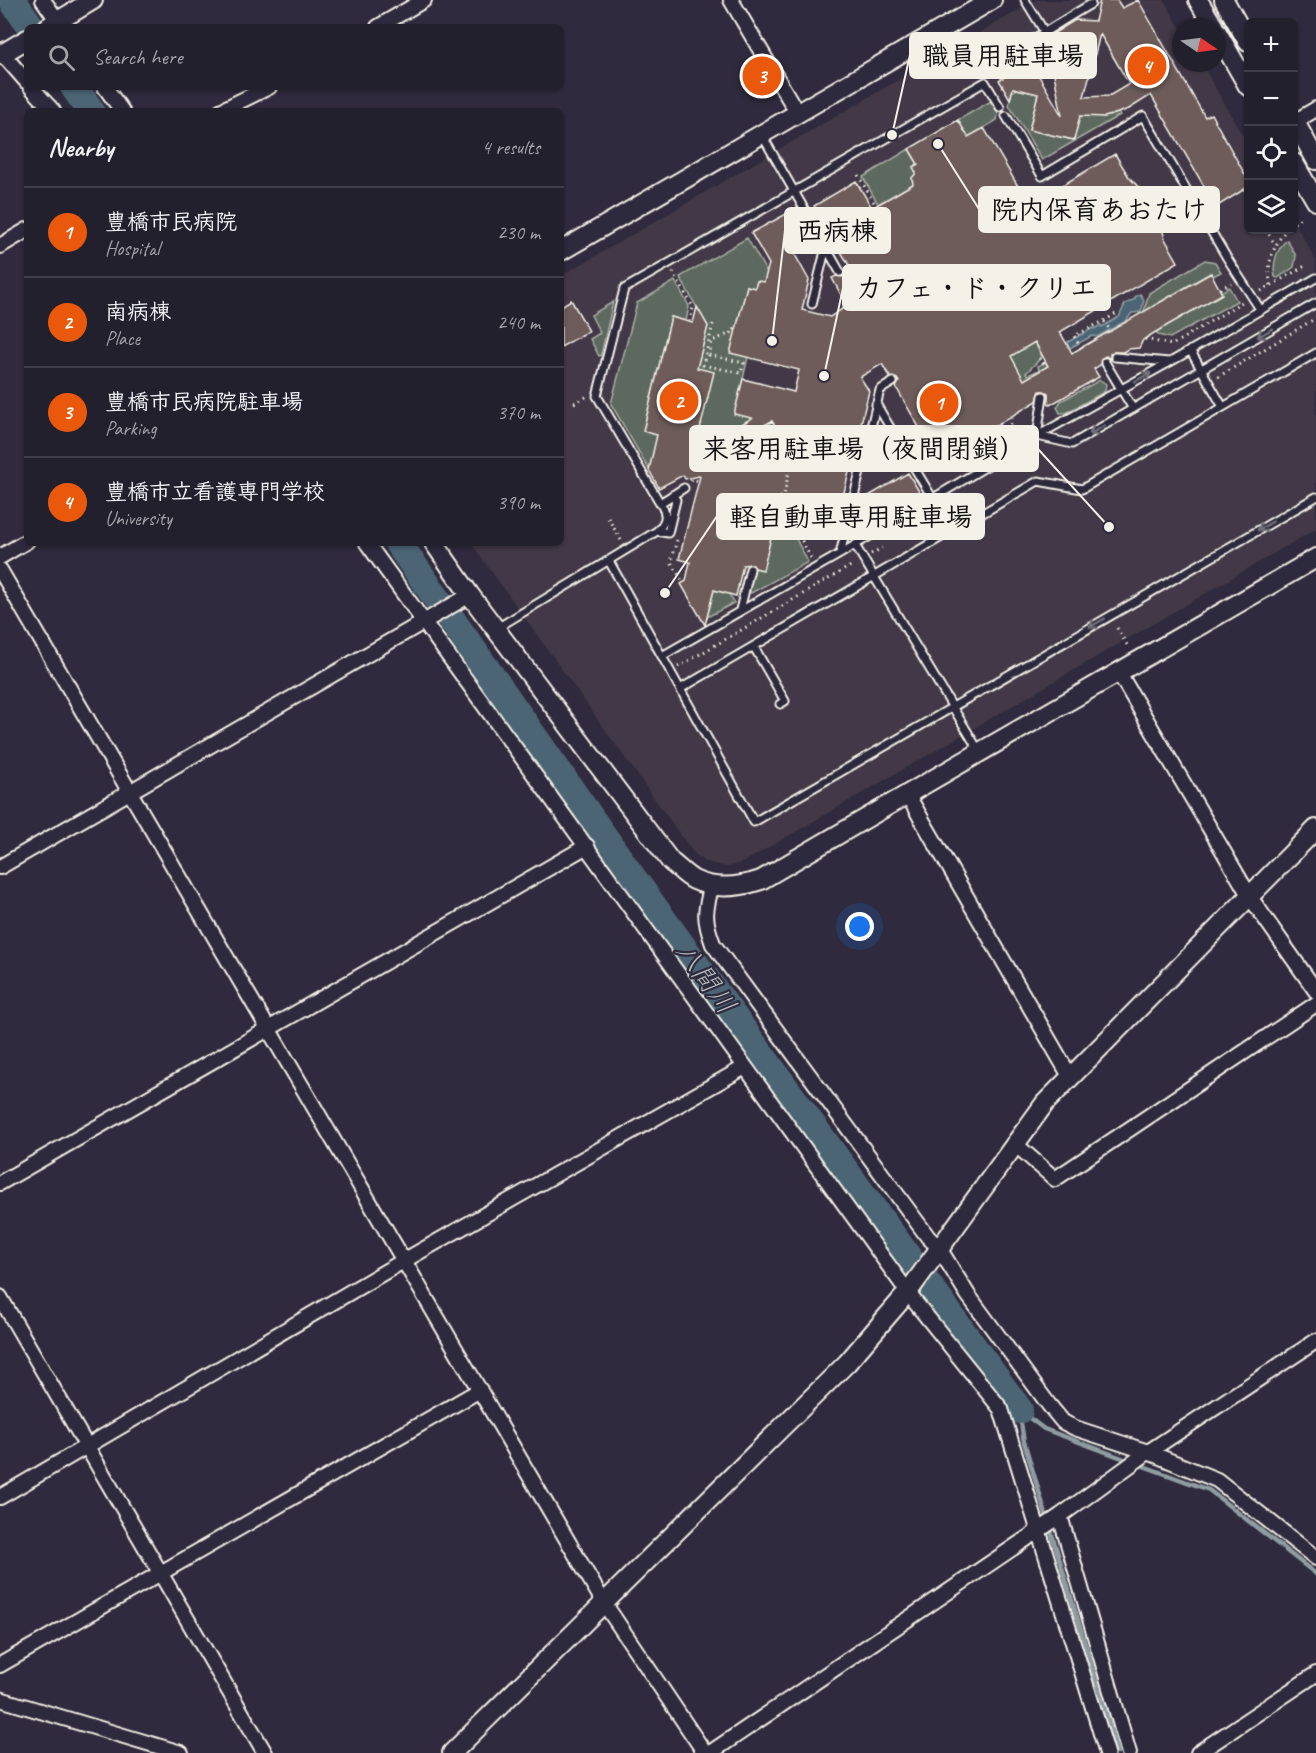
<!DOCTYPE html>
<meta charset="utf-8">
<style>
:root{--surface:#23202e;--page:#2f2d3a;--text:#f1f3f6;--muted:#a3a3aa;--line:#403e4a;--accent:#ea580c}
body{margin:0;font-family:Caveat,"Klee One",sans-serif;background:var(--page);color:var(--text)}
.controls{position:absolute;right:18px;top:18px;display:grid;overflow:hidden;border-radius:9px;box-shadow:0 2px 4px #0004}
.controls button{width:54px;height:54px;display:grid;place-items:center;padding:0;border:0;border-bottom:2px solid var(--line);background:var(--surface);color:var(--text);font:30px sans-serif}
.compass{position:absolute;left:1172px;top:18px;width:54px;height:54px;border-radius:50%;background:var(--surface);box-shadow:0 2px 4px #0004;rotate:103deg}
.you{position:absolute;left:860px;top:927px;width:21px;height:21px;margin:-15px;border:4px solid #fff;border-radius:50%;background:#1a73e8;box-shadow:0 0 0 9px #1a73e833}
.badge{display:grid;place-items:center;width:39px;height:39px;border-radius:50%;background:var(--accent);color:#fff;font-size:20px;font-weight:700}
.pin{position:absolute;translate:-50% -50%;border:3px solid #fff;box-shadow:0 2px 6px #0006}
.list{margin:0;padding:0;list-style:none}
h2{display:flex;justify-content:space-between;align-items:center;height:78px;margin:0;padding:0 24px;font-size:26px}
h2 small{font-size:20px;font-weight:400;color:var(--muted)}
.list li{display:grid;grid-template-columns:39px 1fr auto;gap:18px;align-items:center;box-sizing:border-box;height:90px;padding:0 24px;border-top:2px solid var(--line)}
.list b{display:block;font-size:22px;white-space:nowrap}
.list p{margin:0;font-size:20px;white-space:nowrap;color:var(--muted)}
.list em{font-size:20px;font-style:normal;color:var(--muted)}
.icon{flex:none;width:33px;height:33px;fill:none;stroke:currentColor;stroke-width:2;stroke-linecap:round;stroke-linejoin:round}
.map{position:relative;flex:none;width:1316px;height:1753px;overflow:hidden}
.search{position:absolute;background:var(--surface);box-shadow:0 2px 4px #0004;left:24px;top:24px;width:540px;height:66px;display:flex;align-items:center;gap:15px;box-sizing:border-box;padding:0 21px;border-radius:9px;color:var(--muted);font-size:22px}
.panel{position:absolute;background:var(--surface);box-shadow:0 2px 4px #0004;left:24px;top:108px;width:540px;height:438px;border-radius:9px}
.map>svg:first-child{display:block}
</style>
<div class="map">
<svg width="1316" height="1753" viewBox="0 0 1316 1753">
<rect width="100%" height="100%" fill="#2f2a3d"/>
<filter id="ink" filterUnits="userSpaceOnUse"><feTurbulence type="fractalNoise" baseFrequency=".0167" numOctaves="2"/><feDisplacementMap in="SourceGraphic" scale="12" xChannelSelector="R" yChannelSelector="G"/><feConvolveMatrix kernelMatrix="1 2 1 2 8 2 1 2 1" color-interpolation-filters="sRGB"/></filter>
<g filter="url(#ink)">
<!-- built -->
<path fill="#423946" d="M1036 0H1164L1181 29V63H1201L1248 145V230H1294V222L1316 260V529L744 862 727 867 703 861 692 851 471 543H561V276Z"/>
<!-- green -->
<path fill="#5d695f" stroke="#a8ada4" stroke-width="1.5" d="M1017 89 1038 94 1029 130 1074 140 1080 114 1104 117 1118 113 1120 115 1042 160 1009 105 1012 92Z
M991 101 998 114 997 120 962 141 958 120Z
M909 149 918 164 913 167 919 177 914 176 912 179 914 184 878 204 863 177Z
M747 238 766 271 769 272 764 282 757 281 755 288 747 286 731 352 748 357 735 413 752 418 716 440 712 432 700 429 697 368 707 326 680 277Z
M1287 240 1296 256 1294 267 1278 278 1275 277C1272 264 1277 248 1287 240Z
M1205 260 1215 262 1221 272 1213 276 1210 273 1153 306 1155 311 1147 316 1144 311 1149 293Z
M675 281 689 306 686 321 671 317 643 431 657 435 655 480 611 404 637 303Z
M1229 287 1237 301 1170 338 1158 335 1151 322 1164 327 1222 294 1221 292Z
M613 302 601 355 599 356 590 339 600 333 591 315Z
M1030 342 1035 343 1042 357 1026 373 1028 375 1039 370 1038 366 1045 362 1048 367 1008 389 1011 356Z
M1100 380 1106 384 1105 391 1102 393 1066 413H1060L1057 407 1061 401Z
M769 422 791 457 789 464 762 458 761 462 745 458 749 442 746 436Z
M779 506 808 562 751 593 749 590 755 568 763 569Z
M714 590 729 594 734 603 707 617Z"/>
<!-- water -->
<path fill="#4c6575" stroke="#8f9da3" stroke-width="1.5" d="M1140 294 1144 300 1141 312 1132 313 1126 321 1097 337 1092 336 1070 348 1066 343 1093 328 1094 329 1101 325 1102 327 1119 317 1125 304 1135 299V297Z"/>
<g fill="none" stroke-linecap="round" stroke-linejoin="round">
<!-- stream -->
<path stroke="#8f9da3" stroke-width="4.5" d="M1019 1410 1024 1442 1118 1753
M1019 1410 1044 1429 1130 1461
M1138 1464 1209 1490 1316 1574"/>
<!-- river -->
<path stroke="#4c6575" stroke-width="28" d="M12 0 31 27
M74 87 91 111
M398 543 632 877 1019 1410"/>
</g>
<!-- building -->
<path fill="#6d5b5a" stroke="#f4f1e8" stroke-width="1.5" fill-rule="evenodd" d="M1100 0H1117L1122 8 1138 0 1205 117 1211 114 1248 180V187L1216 207 1151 95 1129 109 1112 115 1104 117 1080 116 1074 140 1029 130 1038 94 1013 88 1010 99 999 80 1031 62 1062 116 1048 42 1051 35 1075 20 1095 21ZM1100 34 1129 84 1109 96 1084 97Z
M958 120 968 137 984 128 1029 205 1115 154 1129 177 1143 192 1152 205 1160 221 1165 239 1178 262 1060 332 1072 353 1211 273 1222 294 1154 333 1143 340 1139 348 1128 349 1123 352H1113L1110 354V359L1106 356 1102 358 1100 365 1094 369 1099 377 1050 405 1048 402V393L1044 391H1040L1037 401 990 429 993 433 940 464 896 387 899 382 897 379 890 377 882 364 860 377 869 391 835 529 808 522 805 537 781 497 763 570 755 568 752 564 743 565 736 596 714 590 705 625 681 584 686 581 690 562 679 559 700 476 685 479 683 475 659 488 649 470 657 435 643 431 671 317 693 323 697 307 708 326 697 368 714 372 700 429 712 432 716 440 752 418 734 414 743 379 794 392 799 370 730 353 747 286 755 288 757 281 764 282 769 264 751 233 790 212 804 236 789 244 809 280 802 310 830 317 847 306 832 278 836 276 843 277 845 270 850 267 814 206 856 181 872 208 913 184 912 178 916 173 913 167 918 164 909 149ZM1035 342 1048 366 1024 380 1011 356ZM772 421 779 432 800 438 792 469 745 458 751 432Z
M571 300 589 331 561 347V306Z
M908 473 920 493 871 521 860 501Z"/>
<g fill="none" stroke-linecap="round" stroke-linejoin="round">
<defs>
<path id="lane" d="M1025 0 1044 31
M994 63C1027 44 1058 23 1091 4
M1006 116 1042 176 1143 116 1227 258 1260 309
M762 135 840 272
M812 304 826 247
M1190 350 1223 407
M1115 357 1169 362
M1105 362 1133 409
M1043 396 1037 436 1072 444 1316 303
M876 404 933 499
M660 503 684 488
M657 531 668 533 676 500 672 495
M855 545 979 751
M840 554 880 390 893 382
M609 561 754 822 1316 497
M740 610 750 569
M497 628 657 531C664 524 668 517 663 508L597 396 624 289 985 82 1000 107
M754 647 785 701 780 704
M662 656 840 554 1037 436 1179 357 1316 278
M680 689 1038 481 1082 489 1316 353"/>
<path id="street" d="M43 0 62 27
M731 0 798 114
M378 27 424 0
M0 51 27 82
M31 87 53 111
M105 87 122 111
M220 111 269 87
M1294 122 1316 109
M0 246 27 230
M367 543 915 1302 1001 1409 1107 1753
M0 557 27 541
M0 570 604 1603 705 1753
M1119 673 1250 897 1316 991
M907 794 1071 1078
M0 867 470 595
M712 884C705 911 703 917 713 944L928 1237 939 1248 968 1295 1049 1405 1063 1422 1075 1428 1148 1452 1217 1480 1316 1558
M1014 1143 1055 1179 1316 1004
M0 1183 587 846
M0 1297 265 1753
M0 1497 405 1260 745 1067
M1060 1516 1129 1753
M0 1665 480 1390
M0 1699 181 1753
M710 1753 1060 1516 1148 1452 1316 1341
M1198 1753 1316 1674"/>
<path id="secondary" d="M1198 0 1214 27
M1224 0 1248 42
M48 27 93 0
M1217 32 1248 86
M0 55 27 39
M1294 120 1316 160
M1294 163 1316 201
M561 251 992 0
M434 543 470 595 671 862C678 867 686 876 694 880 715 890 740 887 761 880 945 771 1131 666 1316 558
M452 1753 847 1363 908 1292 1045 1103 1316 829"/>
</defs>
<!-- lane casing -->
<use href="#lane" stroke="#f4f1e8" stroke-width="11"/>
<!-- street casing -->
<use href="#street" stroke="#f4f1e8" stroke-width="18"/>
<!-- secondary casing -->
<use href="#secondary" stroke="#f4f1e8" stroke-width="22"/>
<!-- path -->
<path stroke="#f4f1e8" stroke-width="3" stroke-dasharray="1.5 4.5" stroke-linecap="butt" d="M858 175 876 206
M1294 223 1302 217
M1271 230 1268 233 1275 245
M673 272 693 307 690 321
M1271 285C1265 265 1274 245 1286 230
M1220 289 1231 283
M1261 291 1305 266
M1104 321 1117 313
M713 324 703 365 741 373 744 363 709 355 712 341 731 333 732 329H736
M1145 339 1172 345 1242 302
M1081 348 1074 336 1104 321 1111 332
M1039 358 1047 367
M1218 377 1316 318
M574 403 588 396
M770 421 792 457 782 504 811 558
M1000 423 1010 441
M1007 436 1013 415
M762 460 790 467
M944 464 1004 430
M691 481 692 479 698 481
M608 518 621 540
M677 540 671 562 683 582
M871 554 882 548
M1117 628 1129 648
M678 667 854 564"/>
<!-- lane -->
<use href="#lane" stroke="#2f2a3d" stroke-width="7"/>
<!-- street -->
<use href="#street" stroke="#2f2a3d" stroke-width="14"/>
<!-- secondary -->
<use href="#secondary" stroke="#2f2a3d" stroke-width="18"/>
</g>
<!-- one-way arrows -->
<defs><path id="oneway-shaft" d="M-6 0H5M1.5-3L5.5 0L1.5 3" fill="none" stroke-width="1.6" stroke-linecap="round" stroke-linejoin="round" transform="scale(1.5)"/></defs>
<g stroke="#747079">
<use href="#oneway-shaft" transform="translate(1265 333) rotate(150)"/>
<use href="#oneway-shaft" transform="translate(1143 377) rotate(-29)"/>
<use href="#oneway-shaft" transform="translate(1097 430) rotate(150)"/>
<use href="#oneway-shaft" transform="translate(1265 526) rotate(150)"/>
<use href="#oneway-shaft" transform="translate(1097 623) rotate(150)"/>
</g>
</g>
<g text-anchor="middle" stroke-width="4.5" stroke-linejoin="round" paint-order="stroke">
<!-- water labels -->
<g font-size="27" font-style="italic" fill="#b1b9ba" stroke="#2f2a3d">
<text transform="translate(706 978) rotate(54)" y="9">八間川</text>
</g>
</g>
<!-- callouts -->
<path fill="none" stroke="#f4f1e8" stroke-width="2" d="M892 135L910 55M938 144L979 209M772 341L785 230M824 376L843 288M1109 527L1038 449M665 593L717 516"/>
<g fill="#f4f1e8" stroke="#2f2a3d" stroke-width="2">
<circle cx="892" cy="135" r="6"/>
<circle cx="938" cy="144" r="6"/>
<circle cx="772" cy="341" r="6"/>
<circle cx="824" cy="376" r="6"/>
<circle cx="1109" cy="527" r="6"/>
<circle cx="665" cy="593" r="6"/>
</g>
<g fill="#f4f1e8" stroke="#f4f1e8" stroke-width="2">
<rect x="910" y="33" width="186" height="45" rx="6"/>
<rect x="979" y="187" width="240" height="45" rx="6"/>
<rect x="785" y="208" width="105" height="45" rx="6"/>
<rect x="843" y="265" width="267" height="45" rx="6"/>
<rect x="690" y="426" width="348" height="45" rx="6"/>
<rect x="717" y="494" width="267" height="45" rx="6"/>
</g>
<g font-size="27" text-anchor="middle" font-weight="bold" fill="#111">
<text x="1003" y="65">職員用駐車場</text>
<text x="1099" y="219">院内保育あおたけ</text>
<text x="837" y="240">西病棟</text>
<text x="976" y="297">カフェ・ド・クリエ</text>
<text x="864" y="458">来客用駐車場（夜間閉鎖）</text>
<text x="851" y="526">軽自動車専用駐車場</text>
</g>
</svg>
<div class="controls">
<button>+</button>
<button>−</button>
<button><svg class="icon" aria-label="locate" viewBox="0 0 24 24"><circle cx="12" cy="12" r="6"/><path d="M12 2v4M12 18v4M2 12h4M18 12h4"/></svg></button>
<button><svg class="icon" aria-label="layers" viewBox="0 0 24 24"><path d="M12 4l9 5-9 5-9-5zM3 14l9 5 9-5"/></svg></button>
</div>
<svg class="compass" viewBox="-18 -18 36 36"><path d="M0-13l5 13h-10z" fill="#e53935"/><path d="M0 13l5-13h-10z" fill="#a3a3aa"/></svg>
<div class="you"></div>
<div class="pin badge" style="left:939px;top:403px">1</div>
<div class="pin badge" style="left:679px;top:401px">2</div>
<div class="pin badge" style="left:762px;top:76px">3</div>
<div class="pin badge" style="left:1147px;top:66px">4</div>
<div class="search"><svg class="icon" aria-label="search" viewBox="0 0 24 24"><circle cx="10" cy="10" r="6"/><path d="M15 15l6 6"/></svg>Search here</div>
<section class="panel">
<h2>Nearby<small>4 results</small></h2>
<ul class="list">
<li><span class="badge">1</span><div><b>豊橋市民病院</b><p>Hospital</p></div><em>230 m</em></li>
<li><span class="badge">2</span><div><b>南病棟</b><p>Place</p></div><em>240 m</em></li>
<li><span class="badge">3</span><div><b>豊橋市民病院駐車場</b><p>Parking</p></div><em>370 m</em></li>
<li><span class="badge">4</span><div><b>豊橋市立看護専門学校</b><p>University</p></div><em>390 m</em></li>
</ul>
</section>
</div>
